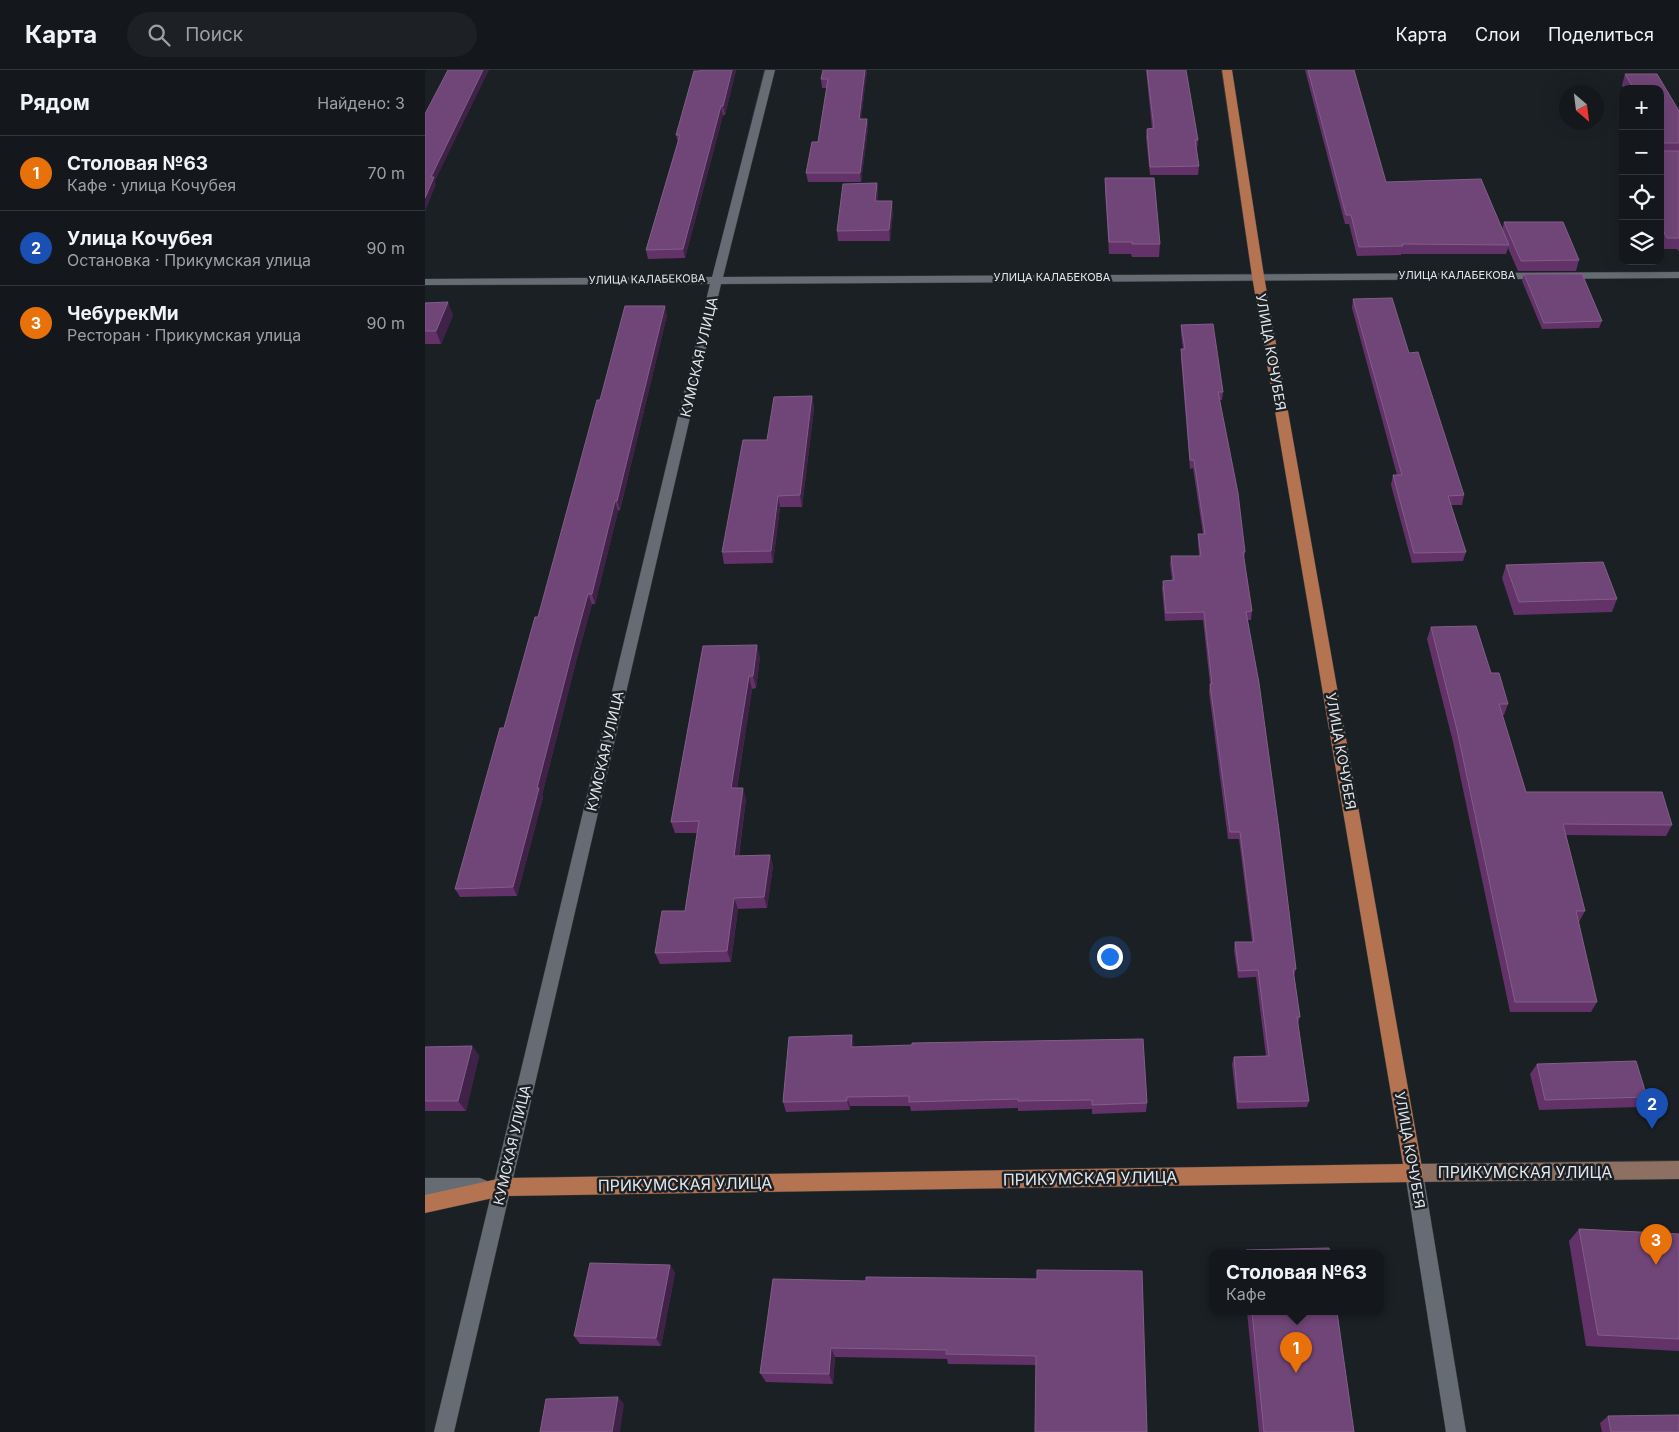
<!DOCTYPE html>
<html lang="ru">
<meta charset="utf-8">
<style>
:root{--surface:#14181c;--page:#1d2125;--text:#f1f3f6;--muted:#9da0a3;--line:#33373b;--accent:#ef9ab7}
body{margin:0;font-family:Inter,sans-serif;background:var(--page);color:var(--text)}
.controls{position:absolute;right:15px;top:15px;display:grid;overflow:hidden;border-radius:10px;box-shadow:0 5px 20px #0002}
.controls button{width:45px;height:45px;display:grid;place-items:center;padding:0;border:0;border-bottom:1px solid var(--line);background:var(--surface);color:var(--text);font:25px sans-serif}
.compass{position:absolute;left:1134px;top:15px;width:45px;height:45px;border-radius:50%;background:var(--surface);box-shadow:0 5px 20px #0002;rotate:152deg}
.you{position:absolute;left:684px;top:886px;width:18px;height:18px;margin:-12px;border:4px solid #fff;border-radius:50%;background:#1a73e8;box-shadow:0 0 0 8px #1a73e833}
.badge{display:grid;place-items:center;width:32px;height:32px;border-radius:50%;background:var(--accent);color:#fff;font-size:16px;font-weight:700}
.pin{position:absolute;translate:-50% -41px;filter:drop-shadow(0 1px 2px #0008)}
.pin::after{content:'';position:absolute;top:26px;width:18px;height:15px;background:inherit;clip-path:polygon(0 0,100% 0,50% 100%)}
.popup{position:absolute;left:784px;top:1180px;width:175px;height:65px;box-sizing:border-box;display:grid;place-content:center;border-radius:10px;background:var(--surface);filter:drop-shadow(0 1px 4px #0005);font-size:16px;white-space:nowrap;color:var(--muted)}
.popup b{font-size:19px;color:var(--text)}
.popup::after{content:'';position:absolute;left:50%;top:100%;margin-left:-10px;border:10px solid transparent;border-top-color:var(--surface)}
.list{margin:0;padding:0;list-style:none}
h2{display:flex;justify-content:space-between;align-items:center;height:65px;margin:0;padding:0 20px;font-size:21px}
h2 small{font-size:16px;font-weight:400;color:var(--muted)}
.list li{display:grid;grid-template-columns:32px 1fr auto;gap:15px;align-items:center;box-sizing:border-box;height:75px;padding:0 20px;border-top:1px solid var(--line)}
.list b{display:block;font-size:19px;white-space:nowrap}
.list p{margin:0;font-size:16px;white-space:nowrap;color:var(--muted)}
.list em{font-size:16px;font-style:normal;color:var(--muted)}
.icon{flex:none;width:28px;height:28px;fill:none;stroke:currentColor;stroke-width:2;stroke-linecap:round;stroke-linejoin:round}
.map{position:relative;flex:none;width:1254px;height:1362px;overflow:hidden}
header{display:flex;align-items:center;gap:30px;box-sizing:border-box;height:70px;padding:0 25px;background:var(--surface);border-bottom:1px solid var(--line)}
header strong{font-size:24px}
nav{display:flex;gap:28px;margin-inline-start:auto;font-size:18px}
.search{width:350px;height:45px;background:var(--page);display:flex;align-items:center;gap:12px;box-sizing:border-box;padding:0 18px;border-radius:28px;color:var(--muted);font-size:19px}
main{display:flex}
aside{flex:1;background:var(--surface)}
.map>svg:first-child{display:block}
</style>
<header>
<strong>Карта</strong>
<div class="search"><svg class="icon" aria-label="search" viewBox="0 0 24 24"><circle cx="10" cy="10" r="6"/><path d="M15 15l6 6"/></svg>Поиск</div>
<nav><a>Карта</a><a>Слои</a><a>Поделиться</a></nav>
</header>
<main>
<aside>
<h2>Рядом<small>Найдено: 3</small></h2>
<ul class="list">
<li><span class="badge" style="background:#e8710a">1</span><div><b>Столовая №63</b><p>Кафе · улица Кочубея</p></div><em>70 m</em></li>
<li><span class="badge" style="background:#1a4fb4">2</span><div><b>Улица Кочубея</b><p>Остановка · Прикумская улица</p></div><em>90 m</em></li>
<li><span class="badge" style="background:#e8710a">3</span><div><b>ЧебурекМи</b><p>Ресторан · Прикумская улица</p></div><em>90 m</em></li>
</ul>
</aside>
<div class="map">
<svg width="1254" height="1362" viewBox="0 0 1254 1362">
<rect width="100%" height="100%" fill="#1b2025"/>
<g fill="none" stroke-linecap="round" stroke-linejoin="round">
<defs>
<path id="minor" d="M340 0H350L298 207 1254 202V208L296 214 29 1362H9L285 214 0 215V209L287 207Z
M989 1094 996 1097 998 1103 1041 1362H1021L980 1103 982 1097Z
M0 1108H55L62 1111 64 1117 62 1123 55 1126H0Z"/>
<path id="secondary" d="M1254 1091V1109L989 1112 982 1109 980 1103 982 1097 989 1094Z"/>
<path id="primary" d="M797 0H807L839 206 998 1103 996 1109 989 1112 77 1126 0 1143V1125L77 1108 978 1094 827 206Z"/>
</defs>
<!-- minor casing -->
<use href="#minor" stroke="#373a3e" stroke-width="1"/>
<!-- secondary casing -->
<use href="#secondary" stroke="#373a3e" stroke-width="1"/>
<!-- primary casing -->
<use href="#primary" stroke="#373a3e" stroke-width="1"/>
<!-- minor -->
<use href="#minor" fill="#666c73" fill-rule="evenodd"/>
<!-- secondary -->
<use href="#secondary" fill="#8d7062" fill-rule="evenodd"/>
<!-- primary -->
<use href="#primary" fill="#b57451" fill-rule="evenodd"/>
</g>
<!-- wall -->
<path fill="#623269" d="M311 0 300 45H298L260 188 223 189 221 180 253 72 251 65Z
M398 0H442L436 49H442L443 58 436 112H383L381 103 393 72 402 18H397L396 9Z
M721 0H761L773 70 772 79H771L774 96 773 105H725L721 67 722 59 727 58Z
M880 0H929L961 112 1077 160 1079 152 1154 190 1151 201H1093L1083 178 1081 184H976V185L932 186 924 154H920Z
M1200 4H1232L1254 41V182L1252 179H1237L1235 175V19H1199L1197 15Z
M680 108 735 174 734 187H707L706 184H684L680 121Z
M452 113 453 124 452 131 468 142 465 171H413L412 161Z
M1099 204 1177 251 1174 258 1117 259 1097 211Z
M928 229 984 283 1039 425 1037 435H1026L1041 482 1038 491 987 493 966 415 968 405H972L927 238Z
M0 233 28 245 16 274H0Z
M242 245 195 440 193 441 170 534H167L153 584 117 725 118 727 92 826 35 827 30 819 79 658 113 547 175 330Z
M756 255 798 322 797 330H795L820 482 819 489 827 541 826 550H822L871 899 869 906 875 947 873 953 884 1031 882 1037 812 1039 807 994 809 987 841 986 831 907 813 908 809 880 810 872H827L814 769H803L784 622 785 614 778 550 740 551 737 519 738 511 747 510 745 494 746 486H774L773 472V464H778L768 398 765 399 756 288V279H758L756 263Z
M387 326 389 338 377 437H355L348 493 299 494 297 482 342 370Z
M1081 495 1192 529 1187 542 1089 545 1077 508Z
M1006 557 1066 603 1083 634 1079 645H1077L1101 722 1247 755 1241 766 1141 765 1160 841 1154 852H1153L1172 932 1166 942H1085L1028 672 1002 569Z
M278 576 335 587 331 618 327 619 312 718 321 729 314 786 345 785 348 796 342 838 313 839 306 892 235 894 230 883 260 841 272 763H250L246 752Z
M429 975V977L722 1033 721 1042 667 1044V1039L593 1041V1038L486 1041 485 1036H425V1040L361 1042 358 1032Z
M47 976 54 986 41 1041H0V977Z
M1112 994 1222 1027 1214 1037 1114 1040 1105 1004Z
M1154 1159 1254 1164V1281L1161 1276 1144 1171Z
M245 1195 250 1203 236 1276 155 1274 149 1266Z
M612 1209 611 1295 523 1294 522 1289 410 1287 408 1314 341 1312 335 1303 441 1211Z
M822 1242H912L929 1362H834Z
M1183 1346 1254 1362H1177L1175 1353Z"/>
<!-- shaded-wall -->
<path fill="#402248" d="M58 0H64L10 111 11 114 0 142V128L6 107Z
M307 0H311L300 45 298 36Z
M440 0H442L435 58 434 49Z
M296 36 298 45 260 188 258 179Z
M442 49 443 58 436 112 435 103Z
M452 113 453 124 451 142 450 131Z
M467 131 468 142 465 171 464 160Z
M23 232 28 245 16 274 11 261Z
M240 236 242 245 195 440 192 431Z
M387 326 389 338 377 437 375 425Z
M353 426 355 437 348 493 346 481Z
M190 431 193 441 170 534 167 524Z
M163 524 167 534 153 584 117 725 118 727 92 826 88 817 112 718 149 575Z
M332 575 335 587 331 618 328 606Z
M324 606 327 619 310 730 306 718Z
M318 718 321 729 312 797 309 786Z
M345 785 348 796 342 838 339 827Z
M309 828 313 839 306 892 302 881Z
M427 965 429 975 428 987 426 977Z
M47 976 54 986 41 1041 33 1031Z
M422 1027 425 1036V1040L422 1031Z
M245 1195 250 1203 236 1276 231 1268Z
M406 1278 410 1287 408 1314 404 1304Z
M193 1327 199 1334 195 1362H187Z"/>
<!-- building -->
<path fill="#704577" stroke="#825e89" d="M23 0H58L6 107H9L0 128V44Z
M275 0H307L298 36H296L258 179 221 180 255 65H251L269 1H275Z
M398 0H440L434 49H442L435 103H381L387 72H393L403 9H396Z
M722 0H761L773 70H770L774 96 725 97 722 59 729 58Z
M883 0H929L961 112 1056 109 1084 175 977 174 978 176 934 177 926 145H921Z
M1200 4H1232L1254 41V73H1235V19H1209Z
M1235 81H1254V168H1242L1235 154Z
M680 108H729L735 174H707V172H684Z
M452 113 450 131H467L464 160 412 161 418 114Z
M1079 152H1138L1154 190 1096 191Z
M1099 204H1157L1177 251 1119 253Z
M967 228 984 283 993 282 1039 425 1023 426 1041 482 989 483 968 405H977L928 229Z
M23 232 11 261H0V233Z
M200 236H240L192 431H190L167 524H163L149 575 112 718H114L88 817 30 819 75 658H79L110 547H113L172 330H175Z
M788 254 798 322H793L813 423 820 482H818L827 541 821 542 834 613 854 760 871 899H868L875 947H872L884 1031 813 1032 809 987 844 986 833 900 814 901 810 872H829L815 762H805L785 614H787L779 542 741 543 738 511 749 510 746 486H776L773 464H780L769 390H765L758 302 756 279H760L756 255Z
M387 326 375 425 353 426 346 481 297 482 318 370H342L349 327Z
M1178 492 1192 529 1094 532 1081 495Z
M1051 556 1066 603H1074L1083 634H1074L1101 722H1237L1247 755 1138 754 1160 841H1151L1172 932H1090L1032 660 1006 557Z
M332 575 328 606H324L306 718H318L309 786 345 785 339 827 309 828 302 881 230 883 237 841H260L274 751 246 752 278 576Z
M427 965 426 977 487 975V973L718 969 722 1033 667 1035V1030L593 1031V1029L484 1032V1026L422 1027V1031L358 1032 364 967Z
M47 976 33 1031H0V977Z
M1211 991 1222 1027 1120 1030 1112 994Z
M1154 1159 1254 1164V1269L1173 1265Z
M904 1178 905 1184H822L821 1180Z
M165 1193 245 1195 231 1268 149 1266Z
M612 1200 717 1201 722 1362H610L611 1286 521 1284 522 1280 406 1278 404 1304 335 1303 348 1209 441 1211V1207L612 1209Z
M827 1242H912L929 1362H839Z
M193 1327 187 1362H115L121 1329Z
M1254 1345V1362H1186L1183 1346Z"/>
<g text-anchor="middle" stroke-width="5" stroke-linejoin="round" paint-order="stroke">
<!-- far-street labels -->
<g font-size="11" fill="#e3e6ea" stroke="#1b2025">
<text x="1032" y="209">УЛИЦА КАЛАБЕКОВА</text>
<text x="627" y="211">УЛИЦА КАЛАБЕКОВА</text>
<text transform="translate(222 209) rotate(-1)" y="4">УЛИЦА КАЛАБЕКОВА</text>
</g>
<!-- street labels -->
<g font-size="14" fill="#e3e6ea" stroke="#1b2025">
<text transform="translate(846 282) rotate(80)" y="5">УЛИЦА КОЧУБЕЯ</text>
<text transform="translate(274 287) rotate(-77)" y="5">КУМСКАЯ УЛИЦА</text>
<text transform="translate(180 681) rotate(-77)" y="5">КУМСКАЯ УЛИЦА</text>
<text transform="translate(916 681) rotate(80)" y="5">УЛИЦА КОЧУБЕЯ</text>
<text transform="translate(87 1075) rotate(-77)" y="5">КУМСКАЯ УЛИЦА</text>
<text transform="translate(985 1080) rotate(80)" y="5">УЛИЦА КОЧУБЕЯ</text>
</g>
<!-- near-street labels -->
<g font-size="16" fill="#e3e6ea" stroke="#1b2025">
<text x="1100" y="1108">ПРИКУМСКАЯ УЛИЦА</text>
<text transform="translate(665 1108) rotate(-1)" y="6">ПРИКУМСКАЯ УЛИЦА</text>
<text transform="translate(260 1114) rotate(-1)" y="6">ПРИКУМСКАЯ УЛИЦА</text>
</g>
</g>
</svg>
<div class="controls">
<button>+</button>
<button>−</button>
<button><svg class="icon" aria-label="locate" viewBox="0 0 24 24"><circle cx="12" cy="12" r="6"/><path d="M12 2v4M12 18v4M2 12h4M18 12h4"/></svg></button>
<button><svg class="icon" aria-label="layers" viewBox="0 0 24 24"><path d="M12 4l9 5-9 5-9-5zM3 14l9 5 9-5"/></svg></button>
</div>
<svg class="compass" viewBox="-18 -18 36 36"><path d="M0-13l5 13h-10z" fill="#e53935"/><path d="M0 13l5-13h-10z" fill="#9da0a3"/></svg>
<div class="you"></div>
<div class="pin badge" style="left:871px;top:1303px;background:#e8710a">1</div>
<div class="popup"><b>Столовая №63</b>Кафе</div>
<div class="pin badge" style="left:1227px;top:1059px;background:#1a4fb4">2</div>
<div class="pin badge" style="left:1231px;top:1195px;background:#e8710a">3</div>
</div>
</main>
